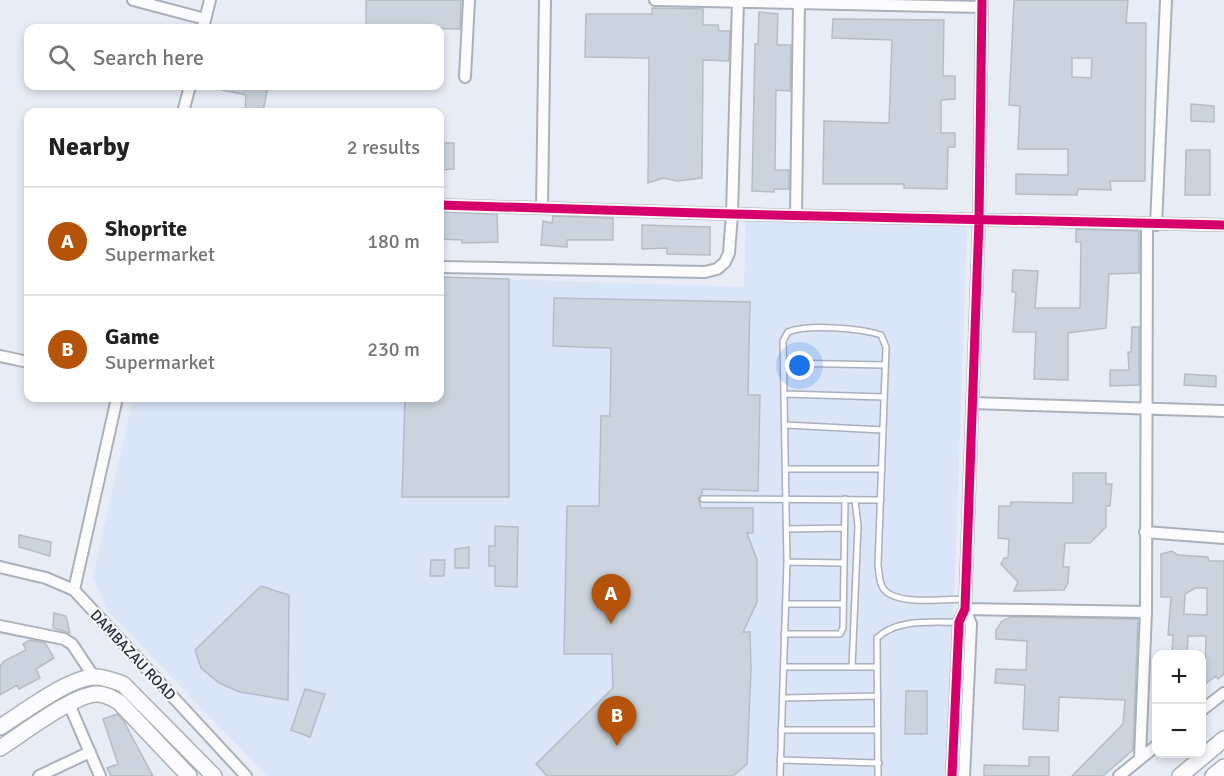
<!DOCTYPE html>
<meta charset="utf-8">
<style>
:root{--surface:#fff;--page:#f6f6f6;--text:#222;--muted:#767676;--line:#e0e0e0;--accent:#b45309}
body{margin:0;font-family:Signika,sans-serif;background:var(--page);color:var(--text)}
.controls{position:absolute;right:18px;bottom:18px;display:grid;overflow:hidden;border-radius:12px;box-shadow:0 3px 9px #0003}
.controls button{width:54px;height:54px;display:grid;place-items:center;padding:0;border:0;border-bottom:2px solid var(--line);background:var(--surface);color:var(--text);font:30px sans-serif}
.you{position:absolute;left:800px;top:366px;width:21px;height:21px;margin:-15px;border:4px solid #fff;border-radius:50%;background:#1a73e8;box-shadow:0 0 0 9px #1a73e833}
.badge{display:grid;place-items:center;width:39px;height:39px;border-radius:50%;background:var(--accent);color:#fff;font-size:20px;font-weight:700}
.pin{position:absolute;translate:-50% -50px;filter:drop-shadow(0 2px 3px #0008)}
.pin::after{content:'';position:absolute;top:32px;width:21px;height:18px;background:inherit;clip-path:polygon(0 0,100% 0,50% 100%)}
.list{margin:0;padding:0;list-style:none}
h2{display:flex;justify-content:space-between;align-items:center;height:78px;margin:0;padding:0 24px;font-size:26px}
h2 small{font-size:20px;font-weight:400;color:var(--muted)}
.list li{display:grid;grid-template-columns:39px 1fr auto;gap:18px;align-items:center;box-sizing:border-box;height:108px;padding:0 24px;border-top:2px solid var(--line)}
.list b{display:block;font-size:22px;white-space:nowrap}
.list p{margin:0;font-size:20px;white-space:nowrap;color:var(--muted)}
.list em{font-size:20px;font-style:normal;color:var(--muted)}
.icon{flex:none;width:33px;height:33px;fill:none;stroke:currentColor;stroke-width:2;stroke-linecap:round;stroke-linejoin:round}
.map{position:relative;flex:none;width:1224px;height:776px;overflow:hidden}
.search{position:absolute;background:var(--surface);box-shadow:0 3px 9px #0003;left:24px;top:24px;width:420px;height:66px;display:flex;align-items:center;gap:15px;box-sizing:border-box;padding:0 21px;border-radius:12px;color:var(--muted);font-size:22px}
.panel{position:absolute;background:var(--surface);box-shadow:0 3px 9px #0003;left:24px;top:108px;width:420px;height:294px;border-radius:12px}
.map>svg:first-child{display:block}
</style>
<div class="map">
<svg width="1224" height="776" viewBox="0 0 1224 776">
<rect width="100%" height="100%" fill="#e8ecf5"/>
<!-- built -->
<path fill="#dae5f8" d="M746 221 967 227 948 776H267L107 610 93 577 133 398H440V277L744 287Z"/>
<!-- building -->
<path fill="#cbd4de" stroke="#b4bdc6" stroke-width="1.5" fill-rule="evenodd" d="M366 0H461L460 29 366 27Z
M1014 0H1128L1126 23H1146L1145 181H1110L1111 190 1078 189 1077 195 1016 194V174L1068 175V149H1018L1020 106 1009 105ZM1072 58H1092L1091 78 1072 77Z
M652 8 703 9V25H718L719 31H730L729 61 703 60 702 178 677 181 663 178 648 183 649 58 585 57 586 14H652Z
M759 12 778 14 777 45H791L790 91 776 90 775 170H789V189H774V192L752 191 755 44H758Z
M833 19 944 20 943 76H955V99L941 100V133H955V147H948L947 189 904 188V184H823L824 121 889 123 892 40 832 38Z
M223 86H268L263 112H245L246 95 222 90Z
M1191 104 1214 106V122L1191 121Z
M440 143H454V169L440 170Z
M1186 150H1210V195H1185Z
M440 212 497 214 498 242 462 243V240L440 239Z
M553 216 613 218V240H567V247L541 245 543 221 552 223Z
M642 225 710 227V255L667 254V248L642 249Z
M1076 229 1139 231V273L1109 274 1106 328 1068 333V380L1034 379 1036 332H1013L1016 292H1012L1013 270 1038 271 1035 308H1080L1081 242H1076Z
M440 277 509 279V497H402L405 398H440Z
M554 298 750 302 748 395H760L758 491 702 489V494L698 498 701 508H753V533H747L757 560V602L743 632H750L751 670 747 764 733 776H547L536 764 613 688 612 654H564L567 506H599L601 416H610L611 348 553 346Z
M1132 327H1139V385L1110 386V370H1129L1128 352H1131Z
M1185 374 1216 376V387L1184 385Z
M1073 473H1106V484H1112L1110 506H1106V527L1090 543H1065L1063 567H1069L1068 583 1064 590 1014 591 1018 582 1001 564 1004 558H1008L1009 539 998 538 999 506H1011V502L1073 503Z
M495 526 518 527 517 587 495 586V566H489V546H495Z
M19 535 51 542 50 556 19 547Z
M469 547V568H455V549Z
M1172 551 1178 555 1208 557 1209 561H1224V674L1218 679 1216 676 1205 684 1206 636H1188L1187 654H1172L1173 635H1168L1171 597H1161V554ZM1195 588H1207V615L1184 614 1185 594Z
M431 560H445L444 576H430Z
M261 586 289 595 288 700 240 692 219 683 201 668 195 650Z
M54 613 66 616 70 633 53 628Z
M1011 617 1138 619 1133 750 1103 776H1072L1123 724 1125 700 1059 697 1058 731 1023 729 1025 685 995 683 996 669 1026 670 1027 641 996 639V630L1002 621Z
M30 640 45 643 54 658 36 669 40 678 19 689 17 685 0 695V666L4 661 26 650 23 644Z
M305 689 325 694 310 737 291 730Z
M906 691H927V734H905Z
M117 714 123 720 153 776H111L107 768 118 764 103 719Z
M1029 757H1049V776H984V765L1029 766Z"/>
<g fill="none" stroke-linecap="round" stroke-linejoin="round">
<defs>
<path id="lane" d="M784 363 885 365
M785 394 884 397
M785 425 883 430
M786 469H882
M703 499 881 500
M787 529 844 528
M787 562 843 563
M786 604H843
M784 634H840L843 628 845 499
M784 667H877
M852 667 858 526 855 500
M783 698 878 696
M781 730H878
M780 760 879 763
M780 776 787 562 783 341 788 332C807 324 860 328 881 335L886 347 878 565C879 572 879 582 883 588 894 606 945 599 965 599
M878 776 877 638C897 618 933 623 959 622"/>
<path id="street" d="M133 0 205 19
M655 0 982 7
M203 28 210 0
M465 77 469 0
M183 112 190 86
M440 205 732 214 1224 225
M542 207 545 0
M796 215 799 0
M1156 225 1166 0
M440 267 705 272 717 269 725 262 729 253 732 214 738 0
M0 356 28 362
M972 403 1224 411
M1145 532 1224 538
M0 567 46 578 74 590 246 776
M74 590 117 398
M965 609 1146 612
M0 626 64 639 72 644 94 677
M69 704 100 776
M1202 710 1224 693
M1140 758 1146 612 1147 224
M39 776 90 752
M952 776 959 622 965 609 979 220 982 0
M964 776 971 624 965 609
M1119 776 1156 746"/>
<path id="secondary" d="M0 727C23 713 69 677 95 677 105 677 114 681 123 684L214 776
M0 748C21 735 74 694 97 694 106 694 112 698 119 702L189 776
M1180 776 1224 739
M1213 776 1224 767"/>
</defs>
<!-- lane casing -->
<use href="#lane" stroke="#aab0ba" stroke-width="8"/>
<!-- street casing -->
<use href="#street" stroke="#aab0ba" stroke-width="14"/>
<!-- secondary casing -->
<use href="#secondary" stroke="#aab0ba" stroke-width="18"/>
<!-- lane -->
<use href="#lane" stroke="#fcfcfe" stroke-width="5"/>
<!-- street -->
<use href="#street" stroke="#fcfcfe" stroke-width="10"/>
<!-- secondary -->
<use href="#secondary" stroke="#fcfcfe" stroke-width="15"/>
<defs>
<path id="cycleway" d="M440 205 732 214 1224 225
M952 776 959 622 965 609 979 220 982 0"/>
</defs>
<!-- cycleway casing -->
<use href="#cycleway" stroke="#f7f7f7" stroke-width="13"/>
<!-- cycleway -->
<use href="#cycleway" stroke="#d6006c" stroke-width="9"/>
</g>
<g text-anchor="middle" stroke-width="4.5" stroke-linejoin="round" paint-order="stroke">
<!-- street labels -->
<g font-size="15" fill="#242c3b" stroke="#f7f7f7">
<text transform="translate(133 655) rotate(47)" y="5">DAMBAZAU ROAD</text>
</g>
</g>
</svg>
<div class="controls">
<button>+</button>
<button>−</button>
</div>
<div class="you"></div>
<div class="pin badge" style="left:611px;top:624px">A</div>
<div class="pin badge" style="left:617px;top:746px">B</div>
<div class="search"><svg class="icon" aria-label="search" viewBox="0 0 24 24"><circle cx="10" cy="10" r="6"/><path d="M15 15l6 6"/></svg>Search here</div>
<section class="panel">
<h2>Nearby<small>2 results</small></h2>
<ul class="list">
<li><span class="badge">A</span><div><b>Shoprite</b><p>Supermarket</p></div><em>180 m</em></li>
<li><span class="badge">B</span><div><b>Game</b><p>Supermarket</p></div><em>230 m</em></li>
</ul>
</section>
</div>
